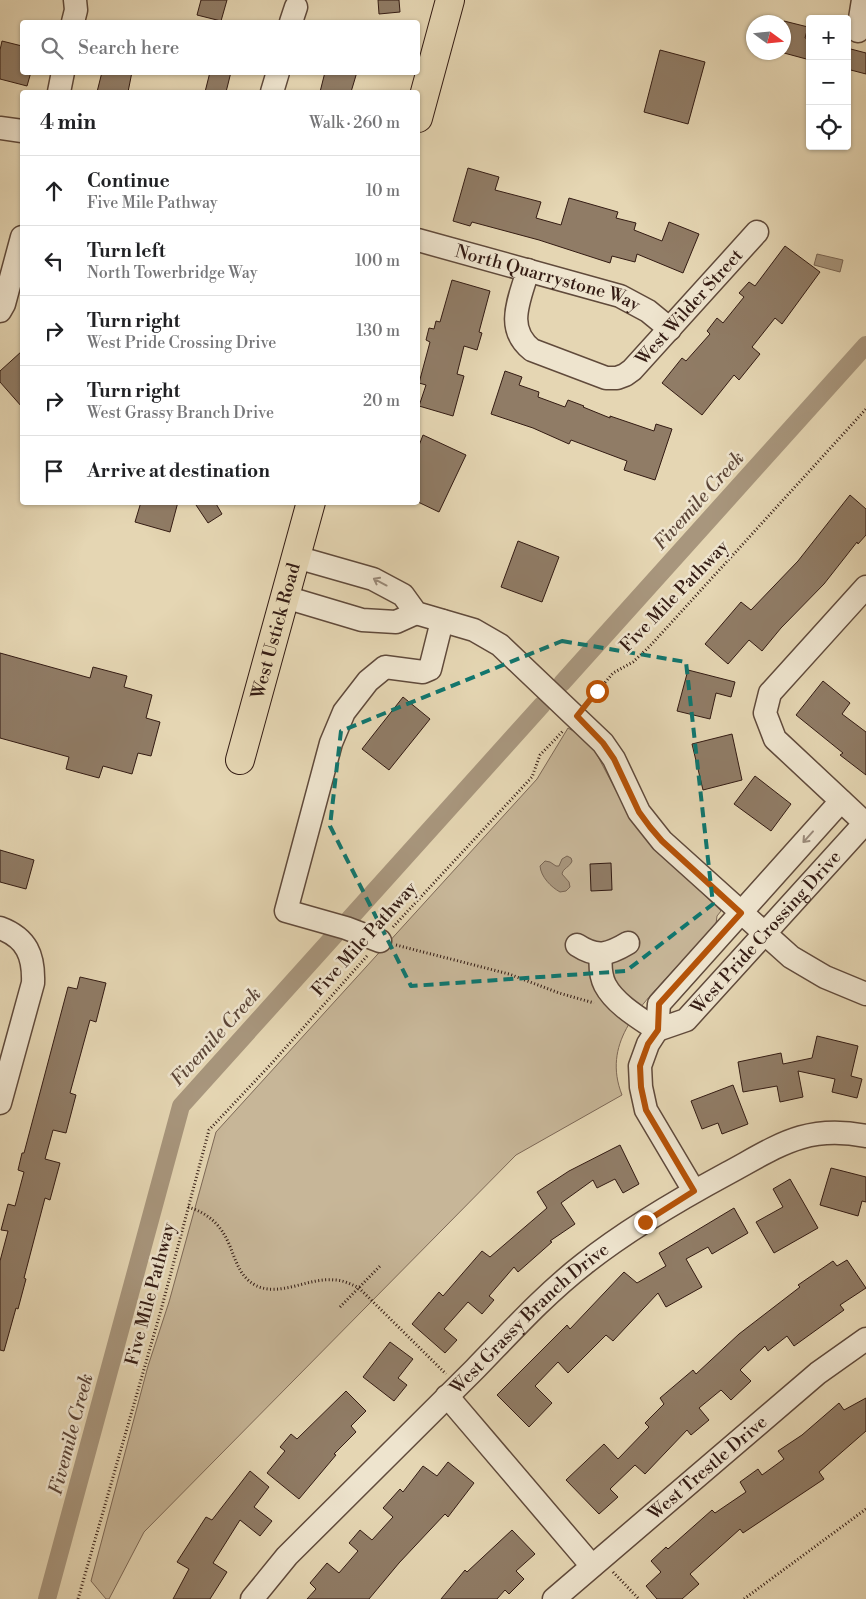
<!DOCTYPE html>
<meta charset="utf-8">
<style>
:root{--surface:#fff;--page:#f6f6f6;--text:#202124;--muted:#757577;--line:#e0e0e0}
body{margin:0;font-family:"Libre Bodoni",serif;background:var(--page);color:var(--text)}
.controls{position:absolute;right:15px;top:15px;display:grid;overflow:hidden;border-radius:5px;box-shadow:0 1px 4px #0004}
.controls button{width:45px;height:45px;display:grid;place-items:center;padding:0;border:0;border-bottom:1px solid var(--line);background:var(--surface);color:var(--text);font:25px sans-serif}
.compass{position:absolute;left:746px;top:15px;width:45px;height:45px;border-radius:50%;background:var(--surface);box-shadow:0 1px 4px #0004;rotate:105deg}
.stop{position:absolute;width:15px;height:15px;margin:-11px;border:4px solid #b45309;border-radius:50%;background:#fff}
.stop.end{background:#b45309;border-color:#fff;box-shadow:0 1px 5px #0008}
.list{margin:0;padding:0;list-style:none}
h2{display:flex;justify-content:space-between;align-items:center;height:65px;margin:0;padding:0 20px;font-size:21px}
h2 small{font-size:16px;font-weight:400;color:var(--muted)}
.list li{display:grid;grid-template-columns:32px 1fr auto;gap:15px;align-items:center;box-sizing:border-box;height:70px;padding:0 20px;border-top:1px solid var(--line)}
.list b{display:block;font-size:19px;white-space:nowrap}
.list p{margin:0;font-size:16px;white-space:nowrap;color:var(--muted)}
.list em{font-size:16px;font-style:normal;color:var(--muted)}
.icon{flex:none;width:28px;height:28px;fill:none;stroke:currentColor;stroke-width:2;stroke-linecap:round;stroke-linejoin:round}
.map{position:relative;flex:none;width:866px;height:1599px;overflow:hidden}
.search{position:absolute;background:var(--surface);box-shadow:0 1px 4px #0004;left:20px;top:20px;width:400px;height:55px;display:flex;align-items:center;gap:12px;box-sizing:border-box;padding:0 18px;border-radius:5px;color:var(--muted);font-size:19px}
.panel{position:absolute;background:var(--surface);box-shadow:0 1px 4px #0004;left:20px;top:90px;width:400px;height:415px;border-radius:5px}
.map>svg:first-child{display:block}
</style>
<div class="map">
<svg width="866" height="1599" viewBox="0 0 866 1599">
<rect width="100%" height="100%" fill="#e5d6b3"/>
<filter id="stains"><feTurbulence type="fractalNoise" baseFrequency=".004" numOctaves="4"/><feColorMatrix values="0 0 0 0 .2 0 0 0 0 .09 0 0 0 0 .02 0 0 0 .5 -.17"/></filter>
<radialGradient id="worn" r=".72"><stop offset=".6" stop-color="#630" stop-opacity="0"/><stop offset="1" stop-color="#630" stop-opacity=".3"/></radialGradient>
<!-- green -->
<path fill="#c7b698" stroke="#7d6856" d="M568 728 580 735 594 749 623 804 652 845 721 911 717 916 716 924C700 941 685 958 669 975 638 1009 602 1044 622 1095L516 1155 144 1532 109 1599H106L91 1581 148 1366 169 1302 216 1132 537 779Z"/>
<!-- water -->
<path fill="#a8967d" stroke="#796553" d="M817 254 843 260 840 272 814 265Z
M567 856 571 858 572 861C570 867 563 868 562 874L569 882 570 887 566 891 560 892C551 887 541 877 540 866L545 861 550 862 556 866H559L562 859Z"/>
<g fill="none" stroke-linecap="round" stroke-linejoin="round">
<!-- canal -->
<path stroke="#a8967d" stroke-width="18" d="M562 683 866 345
M47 1599 181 1106 542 705"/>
</g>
<!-- building -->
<path fill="#907c66" stroke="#331b13" d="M201 0H227L221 21 197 15Z
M378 0H399L400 12 379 14Z
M784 21 808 27 805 38 810 39V60L784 53Z
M2 41 22 46V72H31L27 86 0 79V50Z
M847 48 866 53V74L847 69Z
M660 50 705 62 688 124 644 112Z
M102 72H132L128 92H97Z
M210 72H231L226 92H205Z
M325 72H357L351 92H320Z
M468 168 499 177 495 190 541 202 536 218 561 225 569 198 618 212 616 218 636 223 634 230 662 241 669 222 699 234 683 273 637 254 635 262 612 256 610 263 539 240 472 222 470 226 453 221Z
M785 246 820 272 782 324 775 318 752 347 760 354 739 380 734 375 702 415 662 383 682 358 686 361 710 334 707 331 717 318 723 323 744 297 739 293 749 282 755 286Z
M452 280 490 291 479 332 482 333 477 350 464 346 457 374 464 376 453 416 419 406 426 385 419 383 430 342 426 340 429 328 434 329 436 321 440 322Z
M22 351V407L0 382V371Z
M505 371 522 377 519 385 539 392 538 397 565 407 568 400 584 406 583 407 610 418V416L654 431 656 424 672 429 655 480 624 470 627 461 571 440 569 444 533 428 491 414Z
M423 435 466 455 439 512 418 502V448Z
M850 495 866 509V535L858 544 857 542 824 584 781 628 762 651 749 640 728 664 705 644 741 602 751 610 798 561Z
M141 502H178L170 532 135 522Z
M194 502H215L222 514 208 523Z
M518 541 559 557 542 602 501 587Z
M0 653 90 678 93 667 127 676 124 687 152 695 146 718 160 722 151 756 138 753 132 774 103 766 99 778 66 769 69 757 0 738Z
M688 670 735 682 731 697 716 693 710 719 677 711Z
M823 681 850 703 842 714 866 732V775L840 755 843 753 796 715Z
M403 697 430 719 389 770 362 749Z
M732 734 742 780 703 790 692 744Z
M755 776 791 804 771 831 734 804Z
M0 850 34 860 26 889 0 882Z
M611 863 612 890 591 891 590 864Z
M80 977 106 983 96 1022 90 1020 70 1093 76 1095 66 1133 53 1130 45 1159 60 1163 50 1200 45 1198 24 1278 26 1279 18 1309 16 1308 4 1351 0 1350V1261L8 1231 1 1230 8 1204 15 1206 24 1172 18 1170 22 1153H24L68 987 77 989Z
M817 1036 858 1046 851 1076 862 1079 857 1098 832 1092 835 1079 798 1071 803 1097 780 1102 777 1086 743 1092 738 1062 781 1053 783 1064 812 1058Z
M733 1085 748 1124 722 1134 718 1123 702 1129 691 1101Z
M620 1145 639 1184 623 1193 615 1179 597 1188 593 1180 561 1203 575 1224 550 1241 552 1242 518 1272 514 1267 489 1296 494 1300 482 1314 468 1302 444 1329 457 1340 445 1353 412 1324 439 1292 443 1296 482 1251 490 1257 547 1208 537 1192 569 1171Z
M831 1168 866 1177V1202L862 1201 858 1216 820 1205Z
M790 1179 818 1228 774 1253 756 1222 783 1207 773 1189Z
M734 1208 748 1233 712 1254 708 1247 686 1259 702 1287 666 1307 658 1293 613 1341 606 1335 568 1373 558 1362 535 1386 552 1403 529 1427 497 1395 567 1325 570 1329 624 1272 637 1283 666 1266 659 1253Z
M847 1260 866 1288 840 1305 844 1310 794 1346 787 1336 768 1351 765 1346 740 1370 751 1381 731 1400 721 1390 699 1408 709 1420 691 1435 687 1430 645 1474 635 1465 610 1489 618 1497 599 1514 566 1480 604 1444 618 1459 649 1427 645 1423 664 1404 660 1398 693 1370 696 1374 739 1334 800 1287 798 1285 833 1261 837 1266Z
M390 1342 413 1359 398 1378 407 1385 394 1401 363 1377Z
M346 1391 366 1411 351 1426 356 1432 334 1454 336 1455 299 1499 267 1473 285 1451 280 1447 291 1434 297 1439Z
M866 1398V1431L819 1472 824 1479 743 1533 740 1529 690 1574 699 1584 682 1599H657L646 1586 661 1572 651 1561 666 1547 668 1549 712 1510 715 1513 746 1492 740 1482 758 1469 762 1475 784 1459 778 1451 802 1435 839 1403 844 1410Z
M448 1462 474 1483 448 1517 445 1514 399 1563 369 1599H307L316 1589 310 1583 327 1563 339 1573 358 1551 349 1543 360 1530 372 1540 393 1517 383 1508 400 1489 403 1492 423 1466 437 1476Z
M250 1471 269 1487 254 1507 272 1521 260 1536 240 1520 213 1563 227 1572 210 1599H173L189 1569 177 1562 206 1517 212 1520Z
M512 1530 535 1554 516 1571 524 1579 509 1594 505 1590 497 1599H441L465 1570 467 1572Z"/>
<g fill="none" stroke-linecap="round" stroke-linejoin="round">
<defs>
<g id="minor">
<path d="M73 22 76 10 75 0"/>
<path d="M291 22 296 7"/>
<path d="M858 31 863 0"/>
<path d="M59 92 63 72"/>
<path d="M272 92 278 72"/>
<path d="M0 128 22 131"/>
<path id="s1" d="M418 240 620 296 648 311 670 329"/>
<path id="s2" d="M528 270C520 299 504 328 532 350L606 378H617L625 375 632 370 757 232"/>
<path d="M0 311 4 304 22 237"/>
<path d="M296 557 373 579 403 595 416 613 474 630 500 645 603 743 614 759 639 812 662 841 791 957 825 977 866 994"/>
<path d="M866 587 770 693 765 713 775 739 866 824"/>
<path d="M285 597 362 620 396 622 416 613"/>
<path id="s3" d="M841 801 659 1004 657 1030 686 1020 865 823"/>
<path d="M0 928C27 938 34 956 33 983L0 1103"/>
<path d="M380 941 346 928 286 911 331 743 344 712 368 681 385 667 423 672 430 669 442 621"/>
<path d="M577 945C597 958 608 955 628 943"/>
<path d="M601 954C600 964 600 975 605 985 615 1004 639 1018 657 1030L648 1044 640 1066 641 1087 646 1110 694 1191"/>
<path d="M447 1396 592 1566"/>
<path id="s4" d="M252 1599 287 1556C350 1494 412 1431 475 1369 510 1333 544 1295 584 1264 628 1229 678 1200 728 1173 778 1146 806 1124 866 1136"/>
<path id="s5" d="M554 1599 818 1373 866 1339"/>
</g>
<g id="major">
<path d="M418 118 450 0"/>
<path id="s6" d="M240 760 311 502"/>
</g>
</defs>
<!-- minor casing -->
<use href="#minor" stroke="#604a3b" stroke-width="25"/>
<!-- major casing -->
<use href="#major" stroke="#331b13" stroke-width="30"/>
<!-- path -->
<path stroke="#331b13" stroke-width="3" stroke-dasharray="1 2.5" stroke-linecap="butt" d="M587 704 613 673 633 662 650 646 866 409
M393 927 532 777 540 755 563 731
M396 945 509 974 559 993 594 1003
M188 1207C208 1213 221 1225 229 1244 236 1260 239 1276 255 1285 279 1298 309 1277 334 1280 343 1280 351 1284 359 1288L446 1374
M340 1307 380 1266
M613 1572 639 1599
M78 1599 161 1310 209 1130 272 1063 367 956
M744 1599 866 1509"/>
<!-- minor -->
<use href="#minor" stroke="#eee4ce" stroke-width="22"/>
<!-- major -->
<use href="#major" stroke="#e5d6b3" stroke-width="28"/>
</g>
<!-- one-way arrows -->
<defs><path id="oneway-shaft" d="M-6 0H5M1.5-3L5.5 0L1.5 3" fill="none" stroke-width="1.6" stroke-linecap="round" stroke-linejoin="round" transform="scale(1.25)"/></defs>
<g stroke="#9a8a7a">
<use href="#oneway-shaft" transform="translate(380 582) rotate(-152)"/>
<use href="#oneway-shaft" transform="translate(808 837) rotate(132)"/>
</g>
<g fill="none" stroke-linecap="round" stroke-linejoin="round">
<!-- route -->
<path stroke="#b45309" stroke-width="6" d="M597 691 577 716 603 743 614 759 639 812 650 827 662 841 741 913 659 1004 658 1030 648 1044 640 1066 641 1087 646 1110 694 1191 645 1222"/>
</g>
<!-- marked area -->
<path fill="none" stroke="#0f766e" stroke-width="4" stroke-dasharray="10 6" stroke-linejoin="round" d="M562 641 686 662 713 904 626 971 411 986 330 826 341 731Z"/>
<g text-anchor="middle" stroke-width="5" stroke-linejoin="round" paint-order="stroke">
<!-- street labels -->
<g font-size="18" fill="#331b13" stroke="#eee4ce">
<text dy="6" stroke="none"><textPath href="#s1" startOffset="135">North Quarrystone Way</textPath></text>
<text dy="6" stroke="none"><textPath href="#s2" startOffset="279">West Wilder Street</textPath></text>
<text transform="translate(674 596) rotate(-46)" y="6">Five Mile Pathway</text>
<text dy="6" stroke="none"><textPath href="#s6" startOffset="134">West Ustick Road</textPath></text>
<text dy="6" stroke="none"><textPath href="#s3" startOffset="448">West Pride Crossing Drive</textPath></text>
<text transform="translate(364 939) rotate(-48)" y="6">Five Mile Pathway</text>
<text transform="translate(150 1294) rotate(-75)" y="6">Five Mile Pathway</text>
<text dy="6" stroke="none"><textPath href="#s4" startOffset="395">West Grassy Branch Drive</textPath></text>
<text dy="6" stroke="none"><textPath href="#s5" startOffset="202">West Trestle Drive</textPath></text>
</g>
<!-- water labels -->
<g font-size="19" font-style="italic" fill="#5c4638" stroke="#eee4ce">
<text transform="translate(698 500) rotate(-48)" y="7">Fivemile Creek</text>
<text transform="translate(215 1036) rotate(-48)" y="7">Fivemile Creek</text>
<text transform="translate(70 1434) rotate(-75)" y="7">Fivemile Creek</text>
</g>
</g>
<rect width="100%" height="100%" filter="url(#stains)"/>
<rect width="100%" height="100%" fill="url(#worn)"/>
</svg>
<div class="controls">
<button>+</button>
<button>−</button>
<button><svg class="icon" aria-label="locate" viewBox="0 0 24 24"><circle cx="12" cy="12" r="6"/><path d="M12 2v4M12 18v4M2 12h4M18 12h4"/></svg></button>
</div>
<svg class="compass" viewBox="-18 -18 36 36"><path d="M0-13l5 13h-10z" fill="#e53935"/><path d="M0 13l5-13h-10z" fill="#757577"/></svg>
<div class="stop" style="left:597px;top:691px"></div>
<div class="stop end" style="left:645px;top:1222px"></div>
<div class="search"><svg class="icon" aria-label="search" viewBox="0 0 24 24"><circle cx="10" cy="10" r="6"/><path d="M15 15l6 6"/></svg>Search here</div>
<section class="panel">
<h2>4 min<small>Walk · 260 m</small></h2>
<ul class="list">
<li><svg class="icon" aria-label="ahead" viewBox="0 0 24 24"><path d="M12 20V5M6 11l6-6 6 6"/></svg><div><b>Continue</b><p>Five Mile Pathway</p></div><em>10 m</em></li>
<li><svg class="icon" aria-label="left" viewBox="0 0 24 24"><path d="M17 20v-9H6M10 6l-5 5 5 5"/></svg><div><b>Turn left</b><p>North Towerbridge Way</p></div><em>100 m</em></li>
<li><svg class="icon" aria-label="right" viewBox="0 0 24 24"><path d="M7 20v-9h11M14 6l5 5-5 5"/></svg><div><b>Turn right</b><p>West Pride Crossing Drive</p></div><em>130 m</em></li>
<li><svg class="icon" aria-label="right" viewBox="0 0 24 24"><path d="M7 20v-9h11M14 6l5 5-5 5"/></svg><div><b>Turn right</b><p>West Grassy Branch Drive</p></div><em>20 m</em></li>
<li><svg class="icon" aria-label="arrive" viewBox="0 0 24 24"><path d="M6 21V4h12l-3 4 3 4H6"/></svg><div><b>Arrive at destination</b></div></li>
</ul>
</section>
</div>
